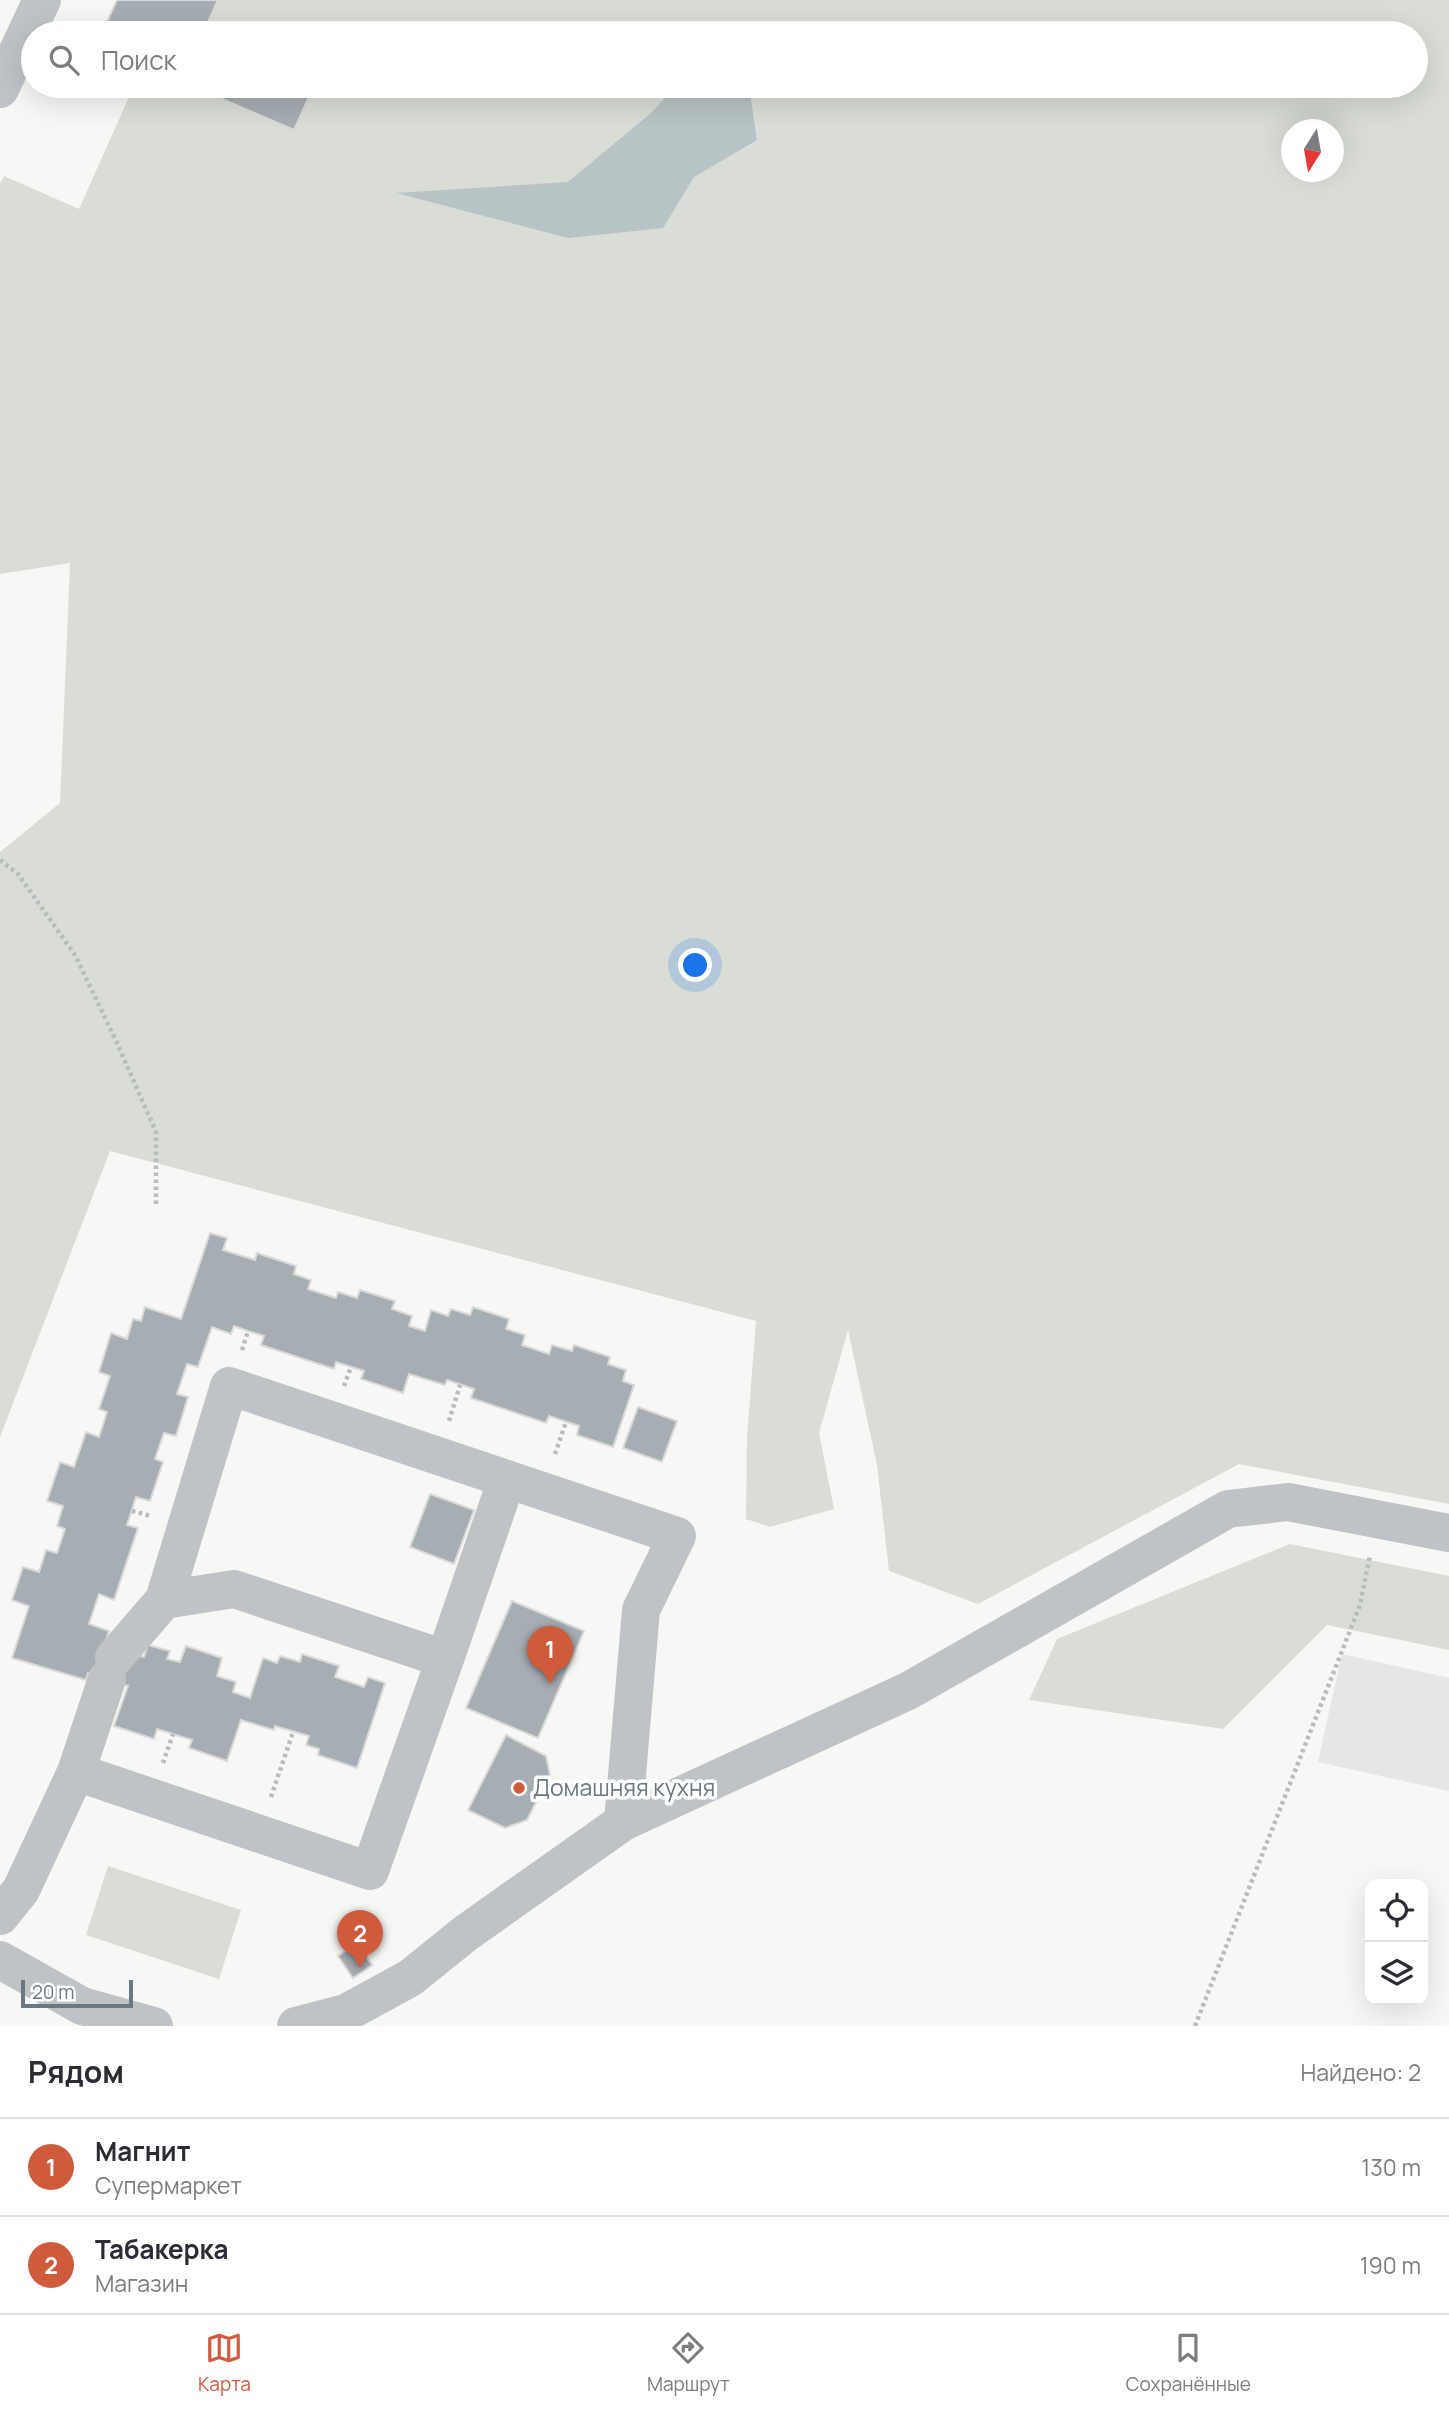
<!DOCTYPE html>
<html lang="ru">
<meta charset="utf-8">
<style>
:root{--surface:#fff;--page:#f7f7f7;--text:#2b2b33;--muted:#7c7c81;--line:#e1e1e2;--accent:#cf5a3c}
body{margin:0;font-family:Manrope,sans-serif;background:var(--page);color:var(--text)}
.controls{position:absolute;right:21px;bottom:21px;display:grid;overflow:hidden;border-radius:14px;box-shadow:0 7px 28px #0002}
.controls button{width:63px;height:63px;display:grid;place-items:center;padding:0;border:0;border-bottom:2px solid var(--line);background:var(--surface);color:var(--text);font:35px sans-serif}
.compass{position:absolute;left:1281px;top:119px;width:63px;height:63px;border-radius:50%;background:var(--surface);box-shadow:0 7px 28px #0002;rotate:191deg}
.scale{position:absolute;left:21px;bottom:18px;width:112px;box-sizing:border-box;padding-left:7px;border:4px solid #697882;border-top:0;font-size:19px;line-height:24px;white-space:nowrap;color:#697882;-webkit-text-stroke:5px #fff;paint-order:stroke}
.you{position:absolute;left:696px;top:966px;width:24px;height:24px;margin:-18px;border:5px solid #fff;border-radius:50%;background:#1a73e8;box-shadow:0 0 0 10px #1a73e833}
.badge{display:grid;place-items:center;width:46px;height:46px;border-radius:50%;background:var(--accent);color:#fff;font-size:23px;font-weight:700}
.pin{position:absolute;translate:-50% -58px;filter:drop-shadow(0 2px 4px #0008)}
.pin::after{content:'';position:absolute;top:37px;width:24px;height:21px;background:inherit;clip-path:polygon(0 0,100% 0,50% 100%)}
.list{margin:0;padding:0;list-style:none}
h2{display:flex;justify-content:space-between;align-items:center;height:91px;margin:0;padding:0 28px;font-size:30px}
h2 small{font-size:23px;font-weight:400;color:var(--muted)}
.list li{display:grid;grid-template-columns:46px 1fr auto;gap:21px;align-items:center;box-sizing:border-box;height:98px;padding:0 28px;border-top:2px solid var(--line)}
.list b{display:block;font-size:26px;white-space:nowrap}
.list p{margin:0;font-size:23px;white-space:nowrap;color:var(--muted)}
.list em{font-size:23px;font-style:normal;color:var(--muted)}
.icon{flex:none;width:38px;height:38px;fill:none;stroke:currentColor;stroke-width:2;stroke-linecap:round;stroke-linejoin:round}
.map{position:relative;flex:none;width:1449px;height:2026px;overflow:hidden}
.search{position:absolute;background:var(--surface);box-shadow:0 7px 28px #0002;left:21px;right:21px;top:21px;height:77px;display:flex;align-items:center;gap:18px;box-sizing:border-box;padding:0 24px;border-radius:38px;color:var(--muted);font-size:26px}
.sheet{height:287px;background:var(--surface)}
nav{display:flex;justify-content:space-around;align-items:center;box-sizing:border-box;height:98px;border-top:2px solid var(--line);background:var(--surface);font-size:19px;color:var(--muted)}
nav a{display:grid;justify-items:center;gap:4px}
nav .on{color:var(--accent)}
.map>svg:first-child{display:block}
</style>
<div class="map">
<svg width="1449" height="2026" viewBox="0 0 1449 2026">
<rect width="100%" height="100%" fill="#f7f7f5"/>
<!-- built -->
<path fill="#e5e6e5" d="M1342 1654 1449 1678V1791L1318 1762Z"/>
<!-- green -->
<path fill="#d9ddd6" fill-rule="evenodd" d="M172 0H1449V1504L1239 1464 978 1604 889 1571 877 1465 848 1330 819 1433 834 1509 770 1527 746 1519 747 1438 756 1321 110 1151 0 1437V852L60 803 70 563 0 574V184L4 176 79 209 134 86H1416V33H157ZM1292 130H1334V172H1292Z
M1290 1544 1449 1576V1650L1327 1625 1223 1729 1029 1700 1057 1639Z
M108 1866 241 1910 219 1979 86 1935Z"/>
<!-- water -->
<path fill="#b8c3c6" d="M676 86H749L757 140 694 177 663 228 568 238 396 193 568 182 651 113Z"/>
<!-- building -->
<path fill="#a7aeb3" stroke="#d9d9d7" stroke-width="2" d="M117 0H218L203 33H102Z
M157 86H179L175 94Z
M192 86H314L294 130Z
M210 1233 227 1238 223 1250 255 1260 257 1253 296 1266 294 1274 311 1280 308 1289 336 1298 338 1292 357 1298 360 1290 395 1301 392 1309 412 1316 409 1326 425 1331 431 1310 448 1316 451 1309 470 1315 473 1307 509 1319 506 1329 525 1335 522 1345 549 1354 552 1345 572 1351 574 1345 610 1357 608 1364 626 1370 623 1381 634 1385 613 1447 577 1435 579 1426 549 1416 546 1423 471 1398 474 1389 447 1380 445 1385 409 1374 403 1393 361 1379 364 1371 336 1362 334 1369 261 1345 264 1336 248 1331 234 1326 231 1334 212 1327 198 1367 187 1364 177 1394 188 1397 176 1436 164 1433 155 1459 163 1462 150 1501 136 1497 127 1525 138 1528 114 1600 99 1594 89 1624 109 1631 101 1654 128 1652 144 1657 148 1645 170 1651 167 1659 180 1662 186 1646 222 1658 217 1676 236 1682 233 1692 250 1698 263 1658 277 1663 280 1656 300 1662 302 1654 339 1666 335 1677 364 1687 368 1677 385 1683 357 1768 318 1755 319 1749 306 1745 309 1736 275 1726 274 1730 241 1720 227 1761 189 1748 192 1740 157 1729 154 1739 114 1726 128 1686 88 1673 86 1680 12 1658 29 1606 12 1600 23 1567 39 1572 46 1550 57 1553 65 1529 57 1526 63 1506 47 1501 60 1462 74 1467 86 1432 99 1437 107 1412 99 1409 110 1376 99 1372 111 1333 127 1339 133 1319 141 1321 145 1307 181 1319Z
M638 1407 677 1421 662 1462 623 1448Z
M430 1494 474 1510 454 1564 410 1547Z
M512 1601 584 1631 538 1738 466 1708Z
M506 1735 546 1756 550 1775 527 1820 505 1828 468 1810Z
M357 1944 372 1965 353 1978 338 1956Z"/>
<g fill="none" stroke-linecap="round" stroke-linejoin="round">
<!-- path -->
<path stroke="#b9bcbe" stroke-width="4.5" stroke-dasharray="3.5 3.5" stroke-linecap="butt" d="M0 860 18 874 75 955 117 1043 156 1132V1207
M242 1350 248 1331
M344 1386 351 1367
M449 1421 460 1385
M555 1454 566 1422
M132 1511 151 1516
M163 1763 173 1734
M271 1797 293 1732
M1195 2026 1360 1605 1370 1555"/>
<!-- minor -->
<path stroke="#bfc3c6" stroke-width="38" d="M0 89 42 0
M164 1600 234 1589 445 1659 507 1479
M114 1658 164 1600 229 1386 677 1536 641 1610 623 1822
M76 1772 370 1871 445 1659
M0 1916 21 1890 76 1772 107 1679
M0 1960 82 2006 154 2026
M296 2026 346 2013 410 1978 466 1933 623 1822 908 1691 1228 1509 1288 1502 1449 1533"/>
</g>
<!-- markers -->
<circle fill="#cf5a3c" stroke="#fff" stroke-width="2.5" cx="519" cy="1788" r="7"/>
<g text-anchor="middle" stroke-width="7" stroke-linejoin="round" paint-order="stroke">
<!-- poi labels -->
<g font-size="23" fill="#697882" stroke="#fff" text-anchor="start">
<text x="533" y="1796">Домашняя кухня</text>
</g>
</g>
</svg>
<div class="controls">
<button><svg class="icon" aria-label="locate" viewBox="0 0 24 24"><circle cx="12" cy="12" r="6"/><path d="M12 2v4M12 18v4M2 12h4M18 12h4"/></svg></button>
<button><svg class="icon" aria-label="layers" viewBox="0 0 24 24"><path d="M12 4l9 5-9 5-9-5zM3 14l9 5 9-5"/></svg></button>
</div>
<svg class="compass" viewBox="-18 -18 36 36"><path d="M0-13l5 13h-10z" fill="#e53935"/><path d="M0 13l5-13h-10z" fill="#7c7c81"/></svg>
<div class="scale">20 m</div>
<div class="you"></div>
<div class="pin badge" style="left:550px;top:1684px">1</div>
<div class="pin badge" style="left:360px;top:1968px">2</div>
<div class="search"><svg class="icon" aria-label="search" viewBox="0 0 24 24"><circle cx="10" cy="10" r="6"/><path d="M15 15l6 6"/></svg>Поиск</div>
</div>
<section class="sheet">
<h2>Рядом<small>Найдено: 2</small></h2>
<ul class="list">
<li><span class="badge">1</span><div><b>Магнит</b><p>Супермаркет</p></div><em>130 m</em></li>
<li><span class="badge">2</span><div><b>Табакерка</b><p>Магазин</p></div><em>190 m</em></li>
</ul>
</section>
<nav>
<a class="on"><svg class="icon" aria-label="map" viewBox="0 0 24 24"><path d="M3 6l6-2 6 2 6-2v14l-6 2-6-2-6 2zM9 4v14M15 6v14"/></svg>Карта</a>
<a><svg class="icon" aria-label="directions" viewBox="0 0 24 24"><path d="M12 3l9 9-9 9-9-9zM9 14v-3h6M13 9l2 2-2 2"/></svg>Маршрут</a>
<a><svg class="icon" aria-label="saved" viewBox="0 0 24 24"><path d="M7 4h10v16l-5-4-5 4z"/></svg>Сохранённые</a>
</nav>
